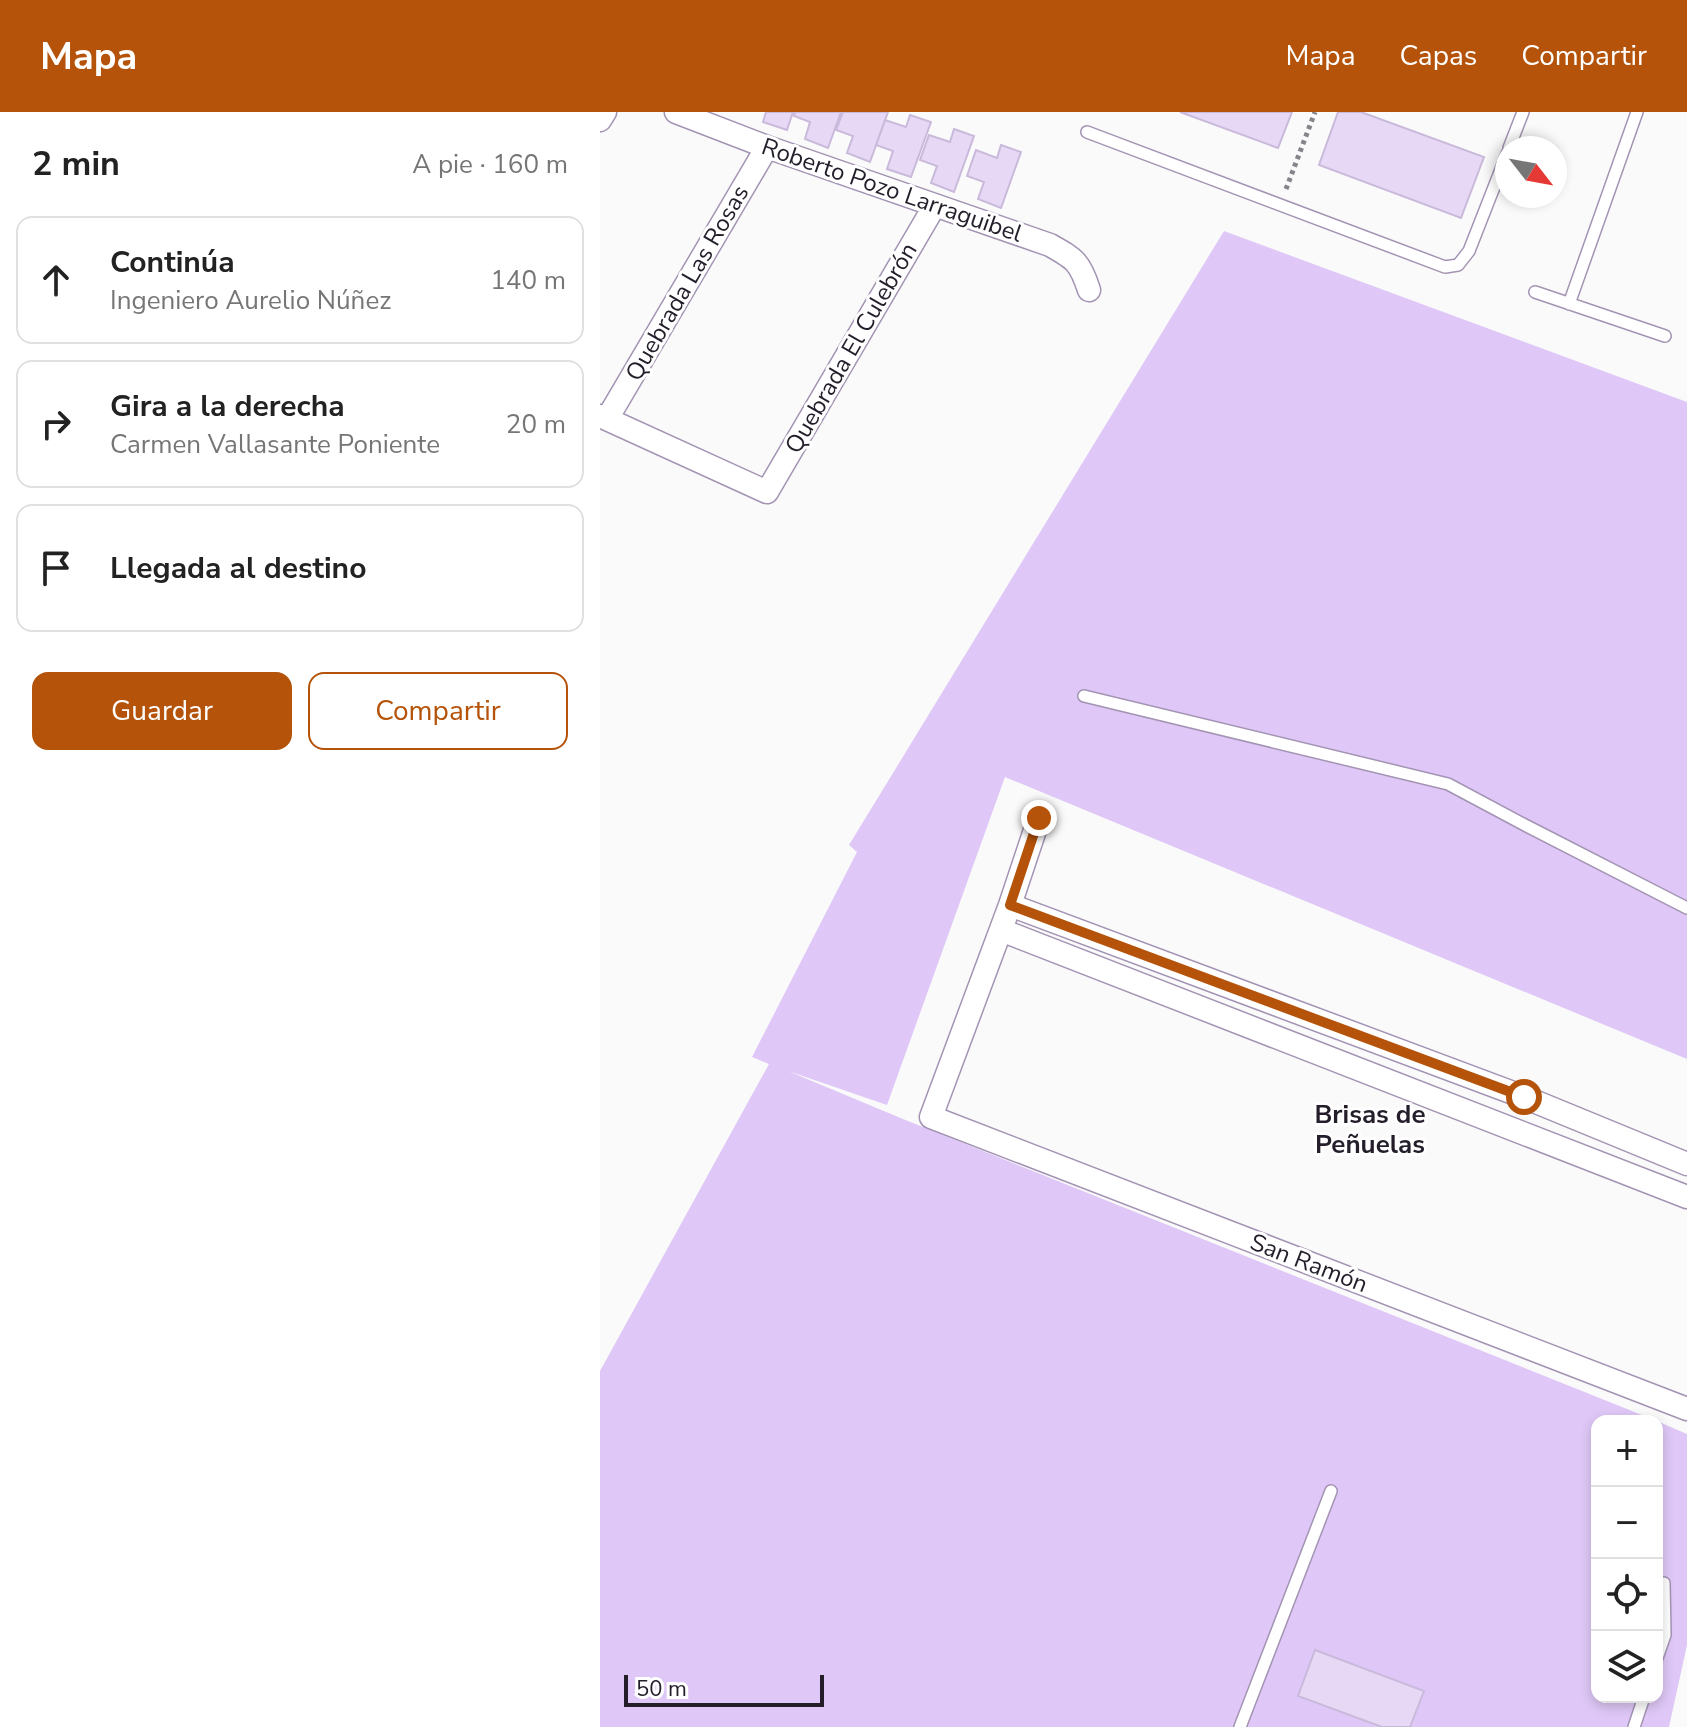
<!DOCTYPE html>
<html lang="es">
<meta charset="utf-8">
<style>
:root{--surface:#fff;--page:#f6f6f6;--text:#222;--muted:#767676;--line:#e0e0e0;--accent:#b45309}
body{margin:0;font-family:"Nunito Sans",sans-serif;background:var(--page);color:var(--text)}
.controls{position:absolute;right:24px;bottom:24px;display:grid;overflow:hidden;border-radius:16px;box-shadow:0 4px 12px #0003}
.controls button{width:72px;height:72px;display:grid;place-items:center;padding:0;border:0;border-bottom:2px solid var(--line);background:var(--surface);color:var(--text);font:40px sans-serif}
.compass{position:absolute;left:895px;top:24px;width:72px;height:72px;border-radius:50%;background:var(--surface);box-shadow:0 4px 12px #0003;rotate:121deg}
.scale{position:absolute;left:24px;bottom:20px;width:200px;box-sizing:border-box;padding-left:8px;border:4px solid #241e2b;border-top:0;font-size:22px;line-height:28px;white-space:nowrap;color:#241e2b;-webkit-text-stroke:6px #fff;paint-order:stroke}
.stop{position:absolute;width:24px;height:24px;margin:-18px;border:6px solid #b45309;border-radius:50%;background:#fff}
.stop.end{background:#b45309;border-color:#fff;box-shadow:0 2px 8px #0008}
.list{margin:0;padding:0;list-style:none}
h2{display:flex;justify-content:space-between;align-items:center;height:104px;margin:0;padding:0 32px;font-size:34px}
h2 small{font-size:26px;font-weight:400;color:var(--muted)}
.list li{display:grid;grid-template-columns:52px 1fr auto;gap:24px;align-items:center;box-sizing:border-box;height:128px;margin:0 16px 16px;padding:0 16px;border:2px solid var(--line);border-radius:16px}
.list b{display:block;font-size:30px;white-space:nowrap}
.list p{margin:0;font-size:26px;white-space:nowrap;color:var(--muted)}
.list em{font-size:26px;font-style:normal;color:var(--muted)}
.actions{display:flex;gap:16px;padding:24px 32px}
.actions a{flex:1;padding:18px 0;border:2px solid var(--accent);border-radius:16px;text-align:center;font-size:28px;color:var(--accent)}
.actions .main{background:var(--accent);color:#fff}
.icon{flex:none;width:44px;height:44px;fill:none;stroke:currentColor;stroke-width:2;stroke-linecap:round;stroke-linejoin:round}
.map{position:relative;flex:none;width:1087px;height:1615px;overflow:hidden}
header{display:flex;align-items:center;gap:48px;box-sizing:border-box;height:112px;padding:0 40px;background:var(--accent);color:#fff}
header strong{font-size:38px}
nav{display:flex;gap:44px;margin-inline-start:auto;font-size:28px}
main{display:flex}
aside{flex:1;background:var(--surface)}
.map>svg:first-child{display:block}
</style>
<header>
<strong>Mapa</strong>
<nav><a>Mapa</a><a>Capas</a><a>Compartir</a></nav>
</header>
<main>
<aside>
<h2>2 min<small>A pie · 160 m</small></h2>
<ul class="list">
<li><svg class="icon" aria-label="ahead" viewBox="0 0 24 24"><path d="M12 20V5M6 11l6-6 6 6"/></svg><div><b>Continúa</b><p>Ingeniero Aurelio Núñez</p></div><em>140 m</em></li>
<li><svg class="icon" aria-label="right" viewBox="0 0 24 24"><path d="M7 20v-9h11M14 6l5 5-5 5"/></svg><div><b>Gira a la derecha</b><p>Carmen Vallasante Poniente</p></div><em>20 m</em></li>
<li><svg class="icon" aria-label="arrive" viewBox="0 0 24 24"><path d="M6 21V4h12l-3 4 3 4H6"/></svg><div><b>Llegada al destino</b></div></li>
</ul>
<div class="actions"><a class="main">Guardar</a><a>Compartir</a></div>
</aside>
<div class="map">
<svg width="1087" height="1615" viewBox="0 0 1087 1615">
<rect width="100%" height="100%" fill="#fafafa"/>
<!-- green -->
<path fill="#dfc8f7" d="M624 119 1087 290V947L405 665 287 993 188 959 303 1007 1057 1309H997V1585H1057V1309L1087 1322V1533L1069 1615H0V1259L169 952 152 945 257 740 249 733Z"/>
<!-- building -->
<path fill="#e7d9f5" stroke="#c9b9db" stroke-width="2" d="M166 0H193L187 18 163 10Z
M195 0H241L228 36 205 27 210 10 194 4Z
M243 0H288L270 50 247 41 253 24 236 18Z
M580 0H692L678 36Z
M738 0H761L884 45 861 106 719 53Z
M310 3 331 10 311 65 287 57 293 39 276 33 285 8 306 15Z
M354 17 374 24 354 80 331 71 337 54 320 48 329 23 350 30Z
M401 33 421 40 401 96 378 87 384 70 367 64 376 38 397 46Z
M715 1538 824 1579 810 1615H782L698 1584Z"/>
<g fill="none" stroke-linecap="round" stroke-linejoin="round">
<defs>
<path id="lane" d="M487 20 845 155 858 153 869 139 907 42
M909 36 923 0
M935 180 1065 224
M969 192 1037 0
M484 584 848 672 923 712 1087 796
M1057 1546 1065 1523 1064 1471
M640 1615 731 1379
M1034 1615 1044 1585"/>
<path id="street" d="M76 0 167 35 450 133C475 147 480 150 489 178
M0 8 5 0
M0 304 167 380 335 93
M7 307 167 35
M439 706 410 793 331 1005 1087 1297
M410 793 924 985 1087 1052
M401 818 1087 1085"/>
</defs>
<!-- lane casing -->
<use href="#lane" stroke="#a494b4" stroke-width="14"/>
<!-- street casing -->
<use href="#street" stroke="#a494b4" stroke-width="25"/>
<!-- path -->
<path stroke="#86838a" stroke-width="5" stroke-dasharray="4 4" stroke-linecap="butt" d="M686 77 715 0"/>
<!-- lane -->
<use href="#lane" stroke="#fff" stroke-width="11"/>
<!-- street -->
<use href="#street" stroke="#fff" stroke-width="22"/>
</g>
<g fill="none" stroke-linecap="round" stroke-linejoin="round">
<!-- route -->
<path stroke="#b45309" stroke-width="10" d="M439 706 410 793 924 985"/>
</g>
<g text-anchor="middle" stroke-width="6" stroke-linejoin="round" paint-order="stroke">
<!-- street labels -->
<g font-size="24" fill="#241e2b" stroke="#fff">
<text transform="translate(292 78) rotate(19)" y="8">Roberto Pozo Larraguibel</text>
<text transform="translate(87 171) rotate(-60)" y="8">Quebrada Las Rosas</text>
<text transform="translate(251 236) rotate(-60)" y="8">Quebrada El Culebrón</text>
<text transform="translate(709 1151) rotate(21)" y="8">San Ramón</text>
</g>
<!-- neighbourhood labels -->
<g font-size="26" font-weight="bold" fill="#241e2b" stroke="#fff">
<text x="770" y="1011">Brisas de<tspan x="770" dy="30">Peñuelas</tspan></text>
</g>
</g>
</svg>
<div class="controls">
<button>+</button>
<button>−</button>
<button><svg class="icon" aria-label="locate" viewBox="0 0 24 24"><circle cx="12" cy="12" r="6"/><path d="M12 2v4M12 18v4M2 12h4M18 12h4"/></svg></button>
<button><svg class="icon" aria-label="layers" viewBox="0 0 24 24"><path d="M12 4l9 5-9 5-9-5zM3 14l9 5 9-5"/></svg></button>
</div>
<svg class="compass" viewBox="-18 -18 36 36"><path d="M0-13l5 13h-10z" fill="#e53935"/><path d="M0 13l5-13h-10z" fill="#767676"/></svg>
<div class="scale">50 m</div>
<div class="stop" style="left:924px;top:985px"></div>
<div class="stop end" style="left:439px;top:706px"></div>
</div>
</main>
